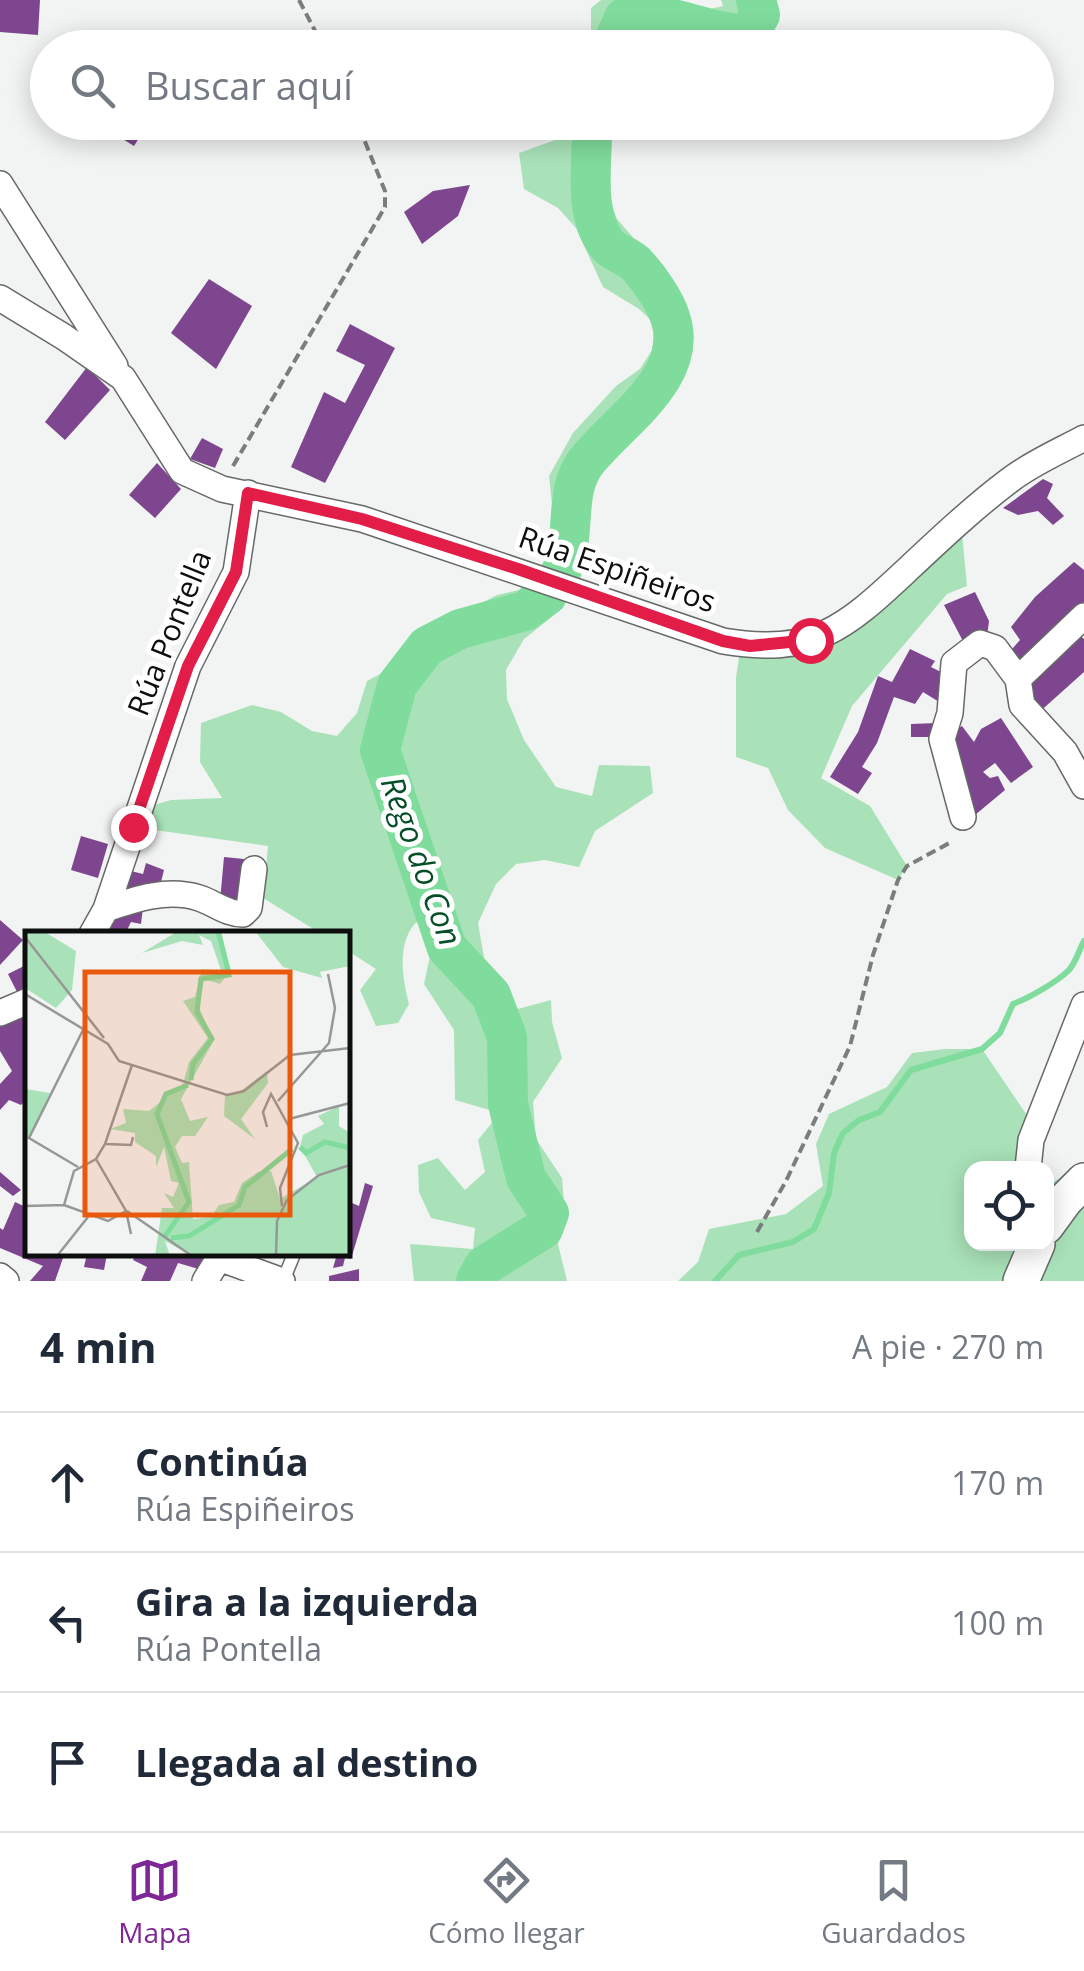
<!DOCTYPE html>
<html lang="es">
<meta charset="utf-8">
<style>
:root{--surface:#fff;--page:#f2f2f3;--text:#1f2937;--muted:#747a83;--line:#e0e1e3;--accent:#7e2796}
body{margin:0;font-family:"Open Sans",sans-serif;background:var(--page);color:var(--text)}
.controls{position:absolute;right:30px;bottom:30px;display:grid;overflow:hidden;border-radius:20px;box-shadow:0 5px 25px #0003}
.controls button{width:90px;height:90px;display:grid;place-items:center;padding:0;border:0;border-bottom:2px solid var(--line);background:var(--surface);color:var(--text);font:50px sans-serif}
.stop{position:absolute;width:30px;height:30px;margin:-22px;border:8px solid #e11d48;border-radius:50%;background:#fff}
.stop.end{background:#e11d48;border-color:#fff;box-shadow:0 2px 10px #0008}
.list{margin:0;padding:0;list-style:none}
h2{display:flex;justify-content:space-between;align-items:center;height:130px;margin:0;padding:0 40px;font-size:42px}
h2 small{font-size:32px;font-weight:400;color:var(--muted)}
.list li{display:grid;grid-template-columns:65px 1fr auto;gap:30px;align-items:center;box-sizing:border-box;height:140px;padding:0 40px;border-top:2px solid var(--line)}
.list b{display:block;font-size:38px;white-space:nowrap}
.list p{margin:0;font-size:32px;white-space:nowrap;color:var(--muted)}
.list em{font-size:32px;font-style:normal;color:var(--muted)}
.icon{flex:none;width:55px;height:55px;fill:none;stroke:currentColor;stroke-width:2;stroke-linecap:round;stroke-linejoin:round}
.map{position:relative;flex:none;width:1084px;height:1281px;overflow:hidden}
.search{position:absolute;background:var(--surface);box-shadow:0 5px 25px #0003;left:30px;right:30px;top:30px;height:110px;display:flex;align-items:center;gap:25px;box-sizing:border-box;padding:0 35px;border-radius:55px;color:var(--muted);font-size:38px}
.sheet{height:550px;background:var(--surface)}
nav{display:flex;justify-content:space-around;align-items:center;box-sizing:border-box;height:140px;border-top:2px solid var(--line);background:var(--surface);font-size:28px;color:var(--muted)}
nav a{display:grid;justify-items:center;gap:5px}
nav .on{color:var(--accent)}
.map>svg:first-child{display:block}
</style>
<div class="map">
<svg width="1084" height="1281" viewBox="0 0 1084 1281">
<rect width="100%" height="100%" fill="#f1f4f2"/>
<!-- green -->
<path fill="#a9e2b8" d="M601 0H677L701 11 723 6 721 0H773L770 28 740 48 659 47 630 35 627 47H591V8Z
M582 123H612L603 182 617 219 651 258 672 293 682 318 678 371 589 474 581 558 563 608 524 639 506 670 507 699 524 740 556 787 592 796 599 765 650 766 653 793 595 831 579 867 545 860 516 864 496 884 478 923 485 963 514 1010 551 1000 552 1022 562 1058 533 1102 536 1139 562 1178 565 1215 558 1244 567 1281H414L410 1244 473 1249 475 1228 431 1218 419 1192 418 1165 438 1158 465 1190 485 1172 478 1140 500 1113 455 1100 454 1030 424 984 433 942 419 920C396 939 402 977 409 1004L398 1023 376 1026 360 990 376 969 348 951V934L320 933 263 898 268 846 133 827 143 808 171 800 222 798 200 762 201 723 252 705 281 712 312 731 337 736 357 713 367 681 403 662 426 632 497 595 519 590 547 559 553 514 549 476 573 433 616 386 640 369 652 350 655 324 639 309 603 287 576 228 558 208 524 189 519 153 580 131Z
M961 523 967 586 947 594 852 706 821 778 870 806 907 866 898 880 825 848 788 810 768 768 736 757V678L741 644 810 640Z
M945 1049H982L1035 1127 1030 1168H972V1244H1046L1047 1186 1084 1163V1281H678L698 1262 709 1229 786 1214 823 1186 816 1144 829 1114 887 1087 912 1053Z"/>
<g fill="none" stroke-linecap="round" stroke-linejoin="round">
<!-- stream -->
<path stroke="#7fdc9c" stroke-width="6" d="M715 1281 739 1255 793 1242 814 1229 829 1193 834 1153 843 1133 859 1120 880 1112 911 1070 982 1049 1000 1033 1013 1004C1029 998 1057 982 1069 970 1076 962 1079 950 1084 941"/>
<!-- river -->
<path stroke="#7fdc9c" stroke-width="40" d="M611 48 624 18C666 7 706 35 748 34L760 15 756 0
M561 572C577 536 563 492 586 462 618 421 691 377 670 317 665 301 649 278 637 265 629 256 613 253 606 243 584 212 592 167 592 131L596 122
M476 1281 484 1266 543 1229 549 1213 526 1178 515 1133 508 1104 507 1037 491 995 447 948 380 750 397 685 427 646 460 629 525 611 547 595"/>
</g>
<!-- building -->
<path fill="#7f4690" d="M0 0H40L38 35 0 32Z
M95 122H149L134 146Z
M470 185 458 216 422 244 404 212 433 191Z
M209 279 252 306 216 369 171 333Z
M350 324 395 348 325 483 291 467 324 392 345 403 365 365 336 351Z
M87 367 110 390 65 440 45 422Z
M202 438 223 449 215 468 190 459Z
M157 463 181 489 155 518 129 495Z
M1043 479 1053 484 1047 498 1064 516 1053 525 1038 511 1018 515 1003 508Z
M1074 562 1084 570V608L1019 672 1005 657 1020 640 1011 627 1035 597Z
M975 592 989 621 987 637 965 645 944 605Z
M1077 633 1084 639V672L1036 715 1026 679Z
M910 649 935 661 931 667 945 674 944 705 923 692 915 704 894 697 877 743 862 767 872 773 858 794 830 777 858 732 878 676 892 682Z
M1001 718 1033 767 1011 783 995 763 983 772 990 778 998 776 1005 790 969 820 949 735 962 726 974 742 981 729Z
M938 723 935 737H911V724Z
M81 836 108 844 98 878 71 870Z
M224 857 244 859 240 903 220 901Z
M146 863 164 870 159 890 123 893 131 871 143 874Z
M143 907 141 924 131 922 125 934H99L109 913Z
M0 920 23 940 0 965Z
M28 964V994L20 998 8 974Z
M28 1011V1098L21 1105 9 1100 0 1110V1084L12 1071 0 1051V1022Z
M0 1172 21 1190 13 1196 0 1186Z
M365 1183 373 1186 351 1259 345 1258 343 1266 333 1268 337 1254H348V1217L352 1203 359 1206Z
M15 1202 28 1208V1254H52L63 1258 55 1281H30L43 1266 0 1248V1228L3 1230Z
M87 1254H107L104 1270 84 1267Z
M136 1254H207L202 1270 178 1263 170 1281H141L147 1267 133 1260Z
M359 1269V1281H329V1276Z"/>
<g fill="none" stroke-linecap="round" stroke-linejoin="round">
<defs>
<path id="lane" d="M283 1281 294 1254"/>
<path id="street" d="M0 184 115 366
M0 298 64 337 123 378 182 471 222 489 362 519 723 641C813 656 844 629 906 571 939 540 974 507 1010 480 1032 463 1060 451 1084 438
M1018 679 1084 616
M963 817 942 739 950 713 954 663 980 643 995 648 1018 679 1022 705 1065 752 1084 786
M106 909C135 899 168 888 199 898 215 903 226 914 243 914L249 908 254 869
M92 934 106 909 188 666 236 572 248 493
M0 1013 28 1001
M1028 1168 1031 1140 1084 1005
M219 1258 282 1281
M0 1276 6 1281
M205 1281 219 1258"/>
<path id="secondary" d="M1046 1226 1065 1200 1084 1181
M1021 1281 1037 1244"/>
</defs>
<!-- lane casing -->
<use href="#lane" stroke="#666967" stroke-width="15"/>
<!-- street casing -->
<use href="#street" stroke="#666967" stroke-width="28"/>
<!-- secondary casing -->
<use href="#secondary" stroke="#666967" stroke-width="38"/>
<!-- path -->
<path stroke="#7b7d7c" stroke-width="4" stroke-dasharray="10 5" stroke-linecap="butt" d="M299 0 324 48
M233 466 385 207V191L357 122
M757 1232 786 1181 850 1046 873 955 898 880 907 866 953 841"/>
<!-- lane -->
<use href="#lane" stroke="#fff" stroke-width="12"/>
<!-- street -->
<use href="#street" stroke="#fff" stroke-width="25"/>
<!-- secondary -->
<use href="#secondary" stroke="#fff" stroke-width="35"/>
</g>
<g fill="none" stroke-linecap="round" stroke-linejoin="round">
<!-- route -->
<path stroke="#e11d48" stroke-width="12" d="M133 827 188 666 236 572 248 493 362 519 518 569 723 641 750 646 810 640"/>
</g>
<g text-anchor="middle" stroke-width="10" stroke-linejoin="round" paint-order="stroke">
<!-- street labels -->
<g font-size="30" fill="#0d0e0e" stroke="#fff">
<text transform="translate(617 570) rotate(19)" y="10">Rúa Espiñeiros</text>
<text transform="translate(170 633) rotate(-68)" y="10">Rúa Pontella</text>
</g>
<!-- water labels -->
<g font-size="32" font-style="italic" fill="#044f27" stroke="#fff">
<text transform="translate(421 861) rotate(70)" y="11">Rego do Con</text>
</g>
</g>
<!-- overview -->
<g transform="translate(25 931)">
<rect width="325" height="325" fill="#f1f4f2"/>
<path d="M0 0H18L51 20 47 59 31 77 0 57ZM153 0H196L206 40 195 53 179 48 174 76 188 111 156 168 165 190 183 186 170 205H157L150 216 157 232 164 231 168 288 186 286 194 274 209 271 217 252 233 241 246 240 255 268 292 246 275 216 278 204 299 193 293 185 314 175V195L325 202V325H167L140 310 145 325H130L137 277H149L139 262 148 266 154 252 146 250 139 216 131 236V225L110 211V202L85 198 101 192 98 178 124 180 158 153 164 131 183 107 158 70 170 66 177 38 197 42 186 10 174 4 178 14 157 10 117 22ZM230 0H325V35L295 41 297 47 258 36ZM242 140 243 152 216 188 230 208 199 185 200 163 213 162ZM0 158 25 162 4 207H0Z" fill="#a9e2b8"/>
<path fill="none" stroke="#7fdc9c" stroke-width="5" d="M166 149 168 133 187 108 172 81 176 48 204 44 193 0M275 216 281 222 300 211 325 217M140 305 164 271 132 183 141 163 163 154M146 307 164 305 214 274 220 256 267 218"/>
<path fill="none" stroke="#969897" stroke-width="2.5" d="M0 6 79 107M0 63 83 113 94 130 202 164 219 160 265 124 325 117M253 170 304 112 310 77 303 43M264 188 325 172M242 196 238 181 246 163 273 212 255 257 257 275M81 213 106 214 108 206M71 228 101 280 106 303M53 236 4 207 59 97M39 274 49 240 71 228 80 213 107 134M0 275 39 274 83 290 101 280M102 280 167 325M32 325 63 286M251 325 252 290 262 269 294 244 325 234"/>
<path fill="#e8590c" fill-opacity="0.15" stroke="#e8590c" stroke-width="5" d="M60 41H265V284H60Z"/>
<rect width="325" height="325" fill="none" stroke="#0d0e0e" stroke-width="5"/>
</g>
</svg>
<div class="controls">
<button><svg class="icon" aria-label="locate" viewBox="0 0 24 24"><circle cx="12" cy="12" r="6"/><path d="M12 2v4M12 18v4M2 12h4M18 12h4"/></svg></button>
</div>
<div class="stop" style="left:810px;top:640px"></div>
<div class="stop end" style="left:133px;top:827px"></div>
<div class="search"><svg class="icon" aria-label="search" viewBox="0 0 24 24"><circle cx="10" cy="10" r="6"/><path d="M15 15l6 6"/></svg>Buscar aquí</div>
</div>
<section class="sheet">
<h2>4 min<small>A pie · 270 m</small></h2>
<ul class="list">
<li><svg class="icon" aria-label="ahead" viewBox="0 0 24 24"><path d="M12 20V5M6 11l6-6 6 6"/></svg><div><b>Continúa</b><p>Rúa Espiñeiros</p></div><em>170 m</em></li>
<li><svg class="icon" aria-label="left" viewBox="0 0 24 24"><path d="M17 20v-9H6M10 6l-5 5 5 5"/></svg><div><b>Gira a la izquierda</b><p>Rúa Pontella</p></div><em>100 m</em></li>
<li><svg class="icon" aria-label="arrive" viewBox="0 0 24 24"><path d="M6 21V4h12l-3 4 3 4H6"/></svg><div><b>Llegada al destino</b></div></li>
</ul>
</section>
<nav>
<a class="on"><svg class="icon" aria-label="map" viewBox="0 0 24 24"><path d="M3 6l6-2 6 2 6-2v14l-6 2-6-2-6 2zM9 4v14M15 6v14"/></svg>Mapa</a>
<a><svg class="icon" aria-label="directions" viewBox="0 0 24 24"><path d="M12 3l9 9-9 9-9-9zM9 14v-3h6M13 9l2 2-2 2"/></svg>Cómo llegar</a>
<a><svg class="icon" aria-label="saved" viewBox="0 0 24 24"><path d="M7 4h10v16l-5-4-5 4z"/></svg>Guardados</a>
</nav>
